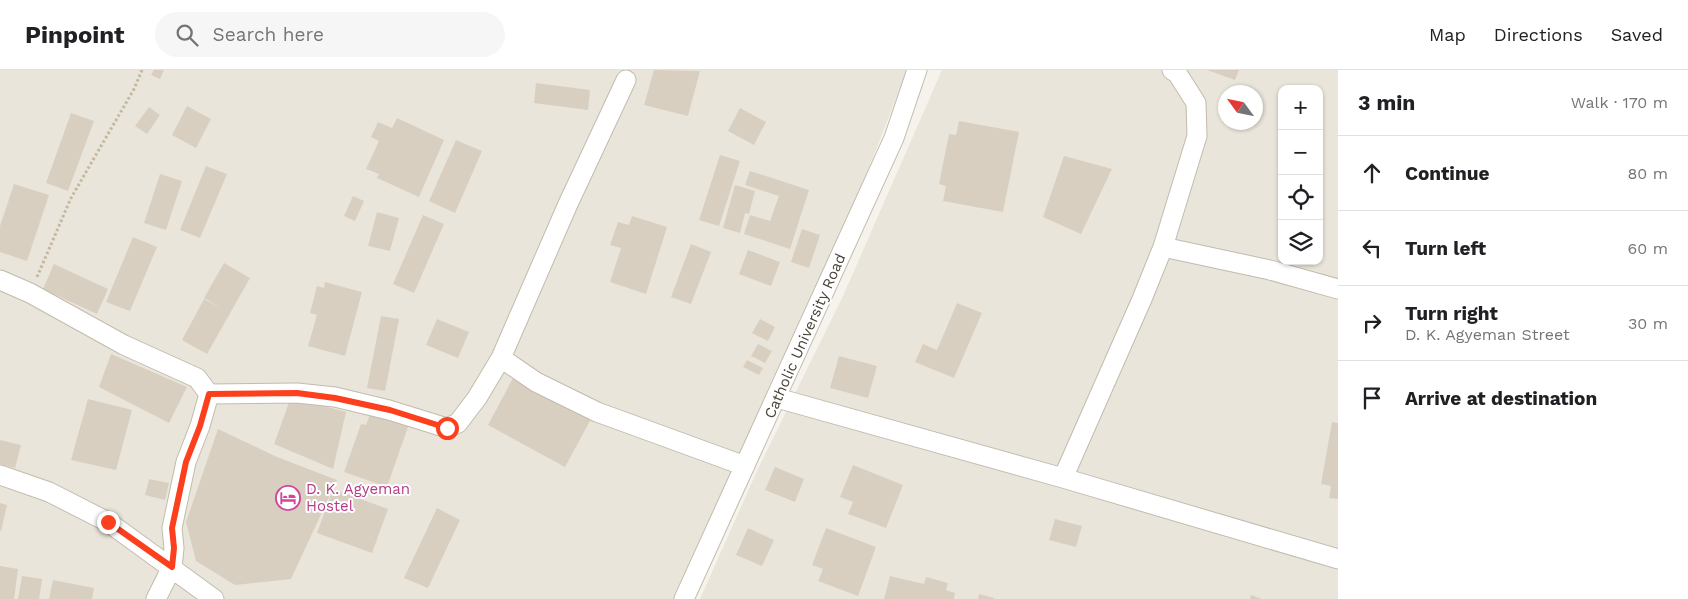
<!DOCTYPE html>
<meta charset="utf-8">
<style>
:root{--surface:#fff;--page:#f6f6f6;--text:#202124;--muted:#757577;--line:#e0e0e0}
body{margin:0;font-family:"Work Sans",sans-serif;background:var(--page);color:var(--text)}
.controls{position:absolute;right:15px;top:15px;display:grid;overflow:hidden;border-radius:10px;box-shadow:0 1px 4px #0004}
.controls button{width:45px;height:45px;display:grid;place-items:center;padding:0;border:0;border-bottom:1px solid var(--line);background:var(--surface);color:var(--text);font:25px sans-serif}
.compass{position:absolute;left:1218px;top:15px;width:45px;height:45px;border-radius:50%;background:var(--surface);box-shadow:0 1px 4px #0004;rotate:303deg}
.stop{position:absolute;width:15px;height:15px;margin:-11px;border:4px solid #fc3f1d;border-radius:50%;background:#fff}
.stop.end{background:#fc3f1d;border-color:#fff;box-shadow:0 1px 5px #0008}
.list{margin:0;padding:0;list-style:none}
h2{display:flex;justify-content:space-between;align-items:center;height:65px;margin:0;padding:0 20px;font-size:21px}
h2 small{font-size:16px;font-weight:400;color:var(--muted)}
.list li{display:grid;grid-template-columns:32px 1fr auto;gap:15px;align-items:center;box-sizing:border-box;height:75px;padding:0 20px;border-top:1px solid var(--line)}
.list b{display:block;font-size:19px;white-space:nowrap}
.list p{margin:0;font-size:16px;white-space:nowrap;color:var(--muted)}
.list em{font-size:16px;font-style:normal;color:var(--muted)}
.icon{flex:none;width:28px;height:28px;fill:none;stroke:currentColor;stroke-width:2;stroke-linecap:round;stroke-linejoin:round}
.map{position:relative;flex:none;width:1338px;height:529px;overflow:hidden}
header{display:flex;align-items:center;gap:30px;box-sizing:border-box;height:70px;padding:0 25px;background:var(--surface);border-bottom:1px solid var(--line)}
header strong{font-size:24px}
nav{display:flex;gap:28px;margin-inline-start:auto;font-size:18px}
.search{width:350px;height:45px;background:var(--page);display:flex;align-items:center;gap:12px;box-sizing:border-box;padding:0 18px;border-radius:28px;color:var(--muted);font-size:19px}
main{display:flex}
aside{flex:1;background:var(--surface)}
.map>svg:first-child{display:block}
</style>
<header>
<strong>Pinpoint</strong>
<div class="search"><svg class="icon" aria-label="search" viewBox="0 0 24 24"><circle cx="10" cy="10" r="6"/><path d="M15 15l6 6"/></svg>Search here</div>
<nav><a>Map</a><a>Directions</a><a>Saved</a></nav>
</header>
<main>
<div class="map">
<svg width="1338" height="529" viewBox="0 0 1338 529">
<rect width="100%" height="100%" fill="#f6f3ec"/>
<!-- residential -->
<path fill="#eae5da" fill-rule="evenodd" d="M0 0H907L839 175 674 529H0Z
M942 0H1338V529H700L757 401 843 226ZM1282 19H1319V191H1282ZM1226 22H1256V52H1226Z"/>
<!-- building -->
<path fill="#d8cfc1" d="M154 0H164L160 9 151 5Z
M654 0 700 1 688 46 644 35Z
M1207 0H1239L1235 10Z
M536 13 590 20 588 40 534 33Z
M187 36 211 49 196 78 172 65Z
M149 37 160 45 147 64 135 56Z
M740 38 766 52 754 75 728 61Z
M71 43 94 51 68 121 46 113Z
M397 48 444 70 419 127 377 108 379 104 366 99 379 71 371 67 378 52 392 58Z
M959 51 1019 62 1003 142 943 131 946 116 939 114 949 64 956 65Z
M456 70 482 81 455 143 429 131Z
M720 85 740 91 719 156 699 150Z
M1064 86 1112 99 1081 164 1043 147Z
M206 96 227 104 200 168 180 160Z
M750 101 809 120 790 179 744 164 750 145 770 151 779 126 745 115Z
M160 104 182 111 166 160 144 153Z
M14 114 49 125 27 191 0 182V156Z
M735 115 755 121 749 144 745 143 740 163 723 158Z
M353 126 364 131 355 151 344 146Z
M377 142 399 148 390 181 368 176Z
M423 145 444 154 414 223 393 214Z
M632 146 667 157 646 224 610 212 621 178 610 175 618 152 629 155Z
M802 159 820 165 809 198 791 192Z
M133 167 157 177 130 241 106 232Z
M691 174 711 182 691 234 671 227Z
M748 180 780 192 771 216 739 204Z
M224 193 250 208 207 284 182 270 204 229 223 239 204 228Z
M54 194 108 219 97 244 43 219Z
M325 212 362 222 345 286 308 276 317 245 310 243 317 216 324 218Z
M957 233 982 243 954 308 915 292 923 274 937 280Z
M381 246 399 249 385 321 367 318Z
M437 249 469 262 458 288 426 275Z
M760 249 775 257 768 271 752 263Z
M758 274 772 281 765 293 751 286Z
M111 284 187 317 169 353 99 317Z
M839 286 877 296 868 328 830 318Z
M747 290 763 298 759 305 743 297Z
M513 308 591 349 565 397 488 355Z
M291 327 346 342 333 399 274 374Z
M88 329 132 340 116 400 71 390Z
M371 341 409 354 387 417 344 402 361 354 366 355Z
M1332 352 1338 353V429L1329 428 1331 416 1321 414Z
M218 359 277 387 337 410 291 509 235 515 196 491 186 452Z
M0 370 21 375 15 398 0 394Z
M853 395 903 415 886 458 848 444 853 432 840 427Z
M775 397 804 409 795 432 765 420Z
M149 409 169 413 165 430 145 425Z
M333 419 388 439 372 483 317 463Z
M0 433 7 435 1 461H0Z
M437 438 460 450 428 518 404 508Z
M1055 449 1082 456 1076 477 1049 470Z
M748 458 774 470 762 496 736 485Z
M826 458 876 477 858 526 818 511 823 499 812 495Z
M0 496 18 499 14 529H0Z
M22 506 42 509 39 529H18Z
M890 506 924 514 926 507 948 513 946 520 955 523 954 529H884Z
M53 510 94 518 92 529H49Z
M979 524 994 528V529H978Z
M1251 525 1262 529H1250Z"/>
<g fill="none" stroke-linecap="round" stroke-linejoin="round">
<defs>
<path id="street" d="M1163 177 1270 200 1338 219
M0 210 30 223 124 275 197 308 209 324
M501 288 536 312 597 342 745 396
M209 324 297 323 335 327 389 340 447 358 458 353 477 328 501 288 568 134 626 10
M777 328 1063 408 1338 489
M0 405 49 422 108 452 214 529
M1063 408 1142 229 1163 177 1197 66 1196 33 1177 3 1172 0
M156 529 172 497 174 478 172 458 186 392 200 356 209 324
M684 529 894 68 917 0"/>
</defs>
<!-- street casing -->
<use href="#street" stroke="#c2bbae" stroke-width="21"/>
<!-- path -->
<path stroke="#c4b79f" stroke-width="3" stroke-dasharray="2.5 2.5" stroke-linecap="butt" d="M37 207 71 128 134 19 142 0"/>
<!-- street -->
<use href="#street" stroke="#fff" stroke-width="19"/>
</g>
<g fill="none" stroke-linecap="round" stroke-linejoin="round">
<!-- route -->
<path stroke="#fc3f1d" stroke-width="6" d="M108 452 172 497 174 478 172 458 186 392 200 356 209 324 297 323 335 328 390 340 447 358"/>
</g>
<!-- icons -->
<defs>
<symbol id="hotel-ring" viewBox="-11 -11 22 22"><circle r="9.5" fill="#fff" stroke="#d1479c" stroke-width="1.5"/><path d="M-6-4.5h1.5V1H6V5H4.5V3h-9V5H-6ZM-4 0a1.8 1.8 0 1 1 3.6 0ZM.5 0V-2.5h3Q6-2.5 6 0Z" fill="#d1479c"/></symbol>
</defs>
<g fill-rule="evenodd">
<use href="#hotel-ring" x="274" y="414" width="28" height="28"/>
</g>
<g text-anchor="middle" stroke-width="4" stroke-linejoin="round" paint-order="stroke">
<!-- street labels -->
<g font-size="15" fill="#4b4439" stroke="#fff">
<text transform="translate(805 266) rotate(-66)" y="5">Catholic University Road</text>
</g>
<!-- hotel labels -->
<g font-size="15" fill="#b23c85" stroke="#fff" text-anchor="start">
<text x="306" y="424">D. K. Agyeman<tspan x="306" dy="17">Hostel</tspan></text>
</g>
</g>
</svg>
<div class="controls">
<button>+</button>
<button>−</button>
<button><svg class="icon" aria-label="locate" viewBox="0 0 24 24"><circle cx="12" cy="12" r="6"/><path d="M12 2v4M12 18v4M2 12h4M18 12h4"/></svg></button>
<button><svg class="icon" aria-label="layers" viewBox="0 0 24 24"><path d="M12 4l9 5-9 5-9-5zM3 14l9 5 9-5"/></svg></button>
</div>
<svg class="compass" viewBox="-18 -18 36 36"><path d="M0-13l5 13h-10z" fill="#e53935"/><path d="M0 13l5-13h-10z" fill="#757577"/></svg>
<div class="stop" style="left:447px;top:358px"></div>
<div class="stop end" style="left:108px;top:452px"></div>
</div>
<aside>
<h2>3 min<small>Walk · 170 m</small></h2>
<ul class="list">
<li><svg class="icon" aria-label="ahead" viewBox="0 0 24 24"><path d="M12 20V5M6 11l6-6 6 6"/></svg><div><b>Continue</b></div><em>80 m</em></li>
<li><svg class="icon" aria-label="left" viewBox="0 0 24 24"><path d="M17 20v-9H6M10 6l-5 5 5 5"/></svg><div><b>Turn left</b></div><em>60 m</em></li>
<li><svg class="icon" aria-label="right" viewBox="0 0 24 24"><path d="M7 20v-9h11M14 6l5 5-5 5"/></svg><div><b>Turn right</b><p>D. K. Agyeman Street</p></div><em>30 m</em></li>
<li><svg class="icon" aria-label="arrive" viewBox="0 0 24 24"><path d="M6 21V4h12l-3 4 3 4H6"/></svg><div><b>Arrive at destination</b></div></li>
</ul>
</aside>
</main>
